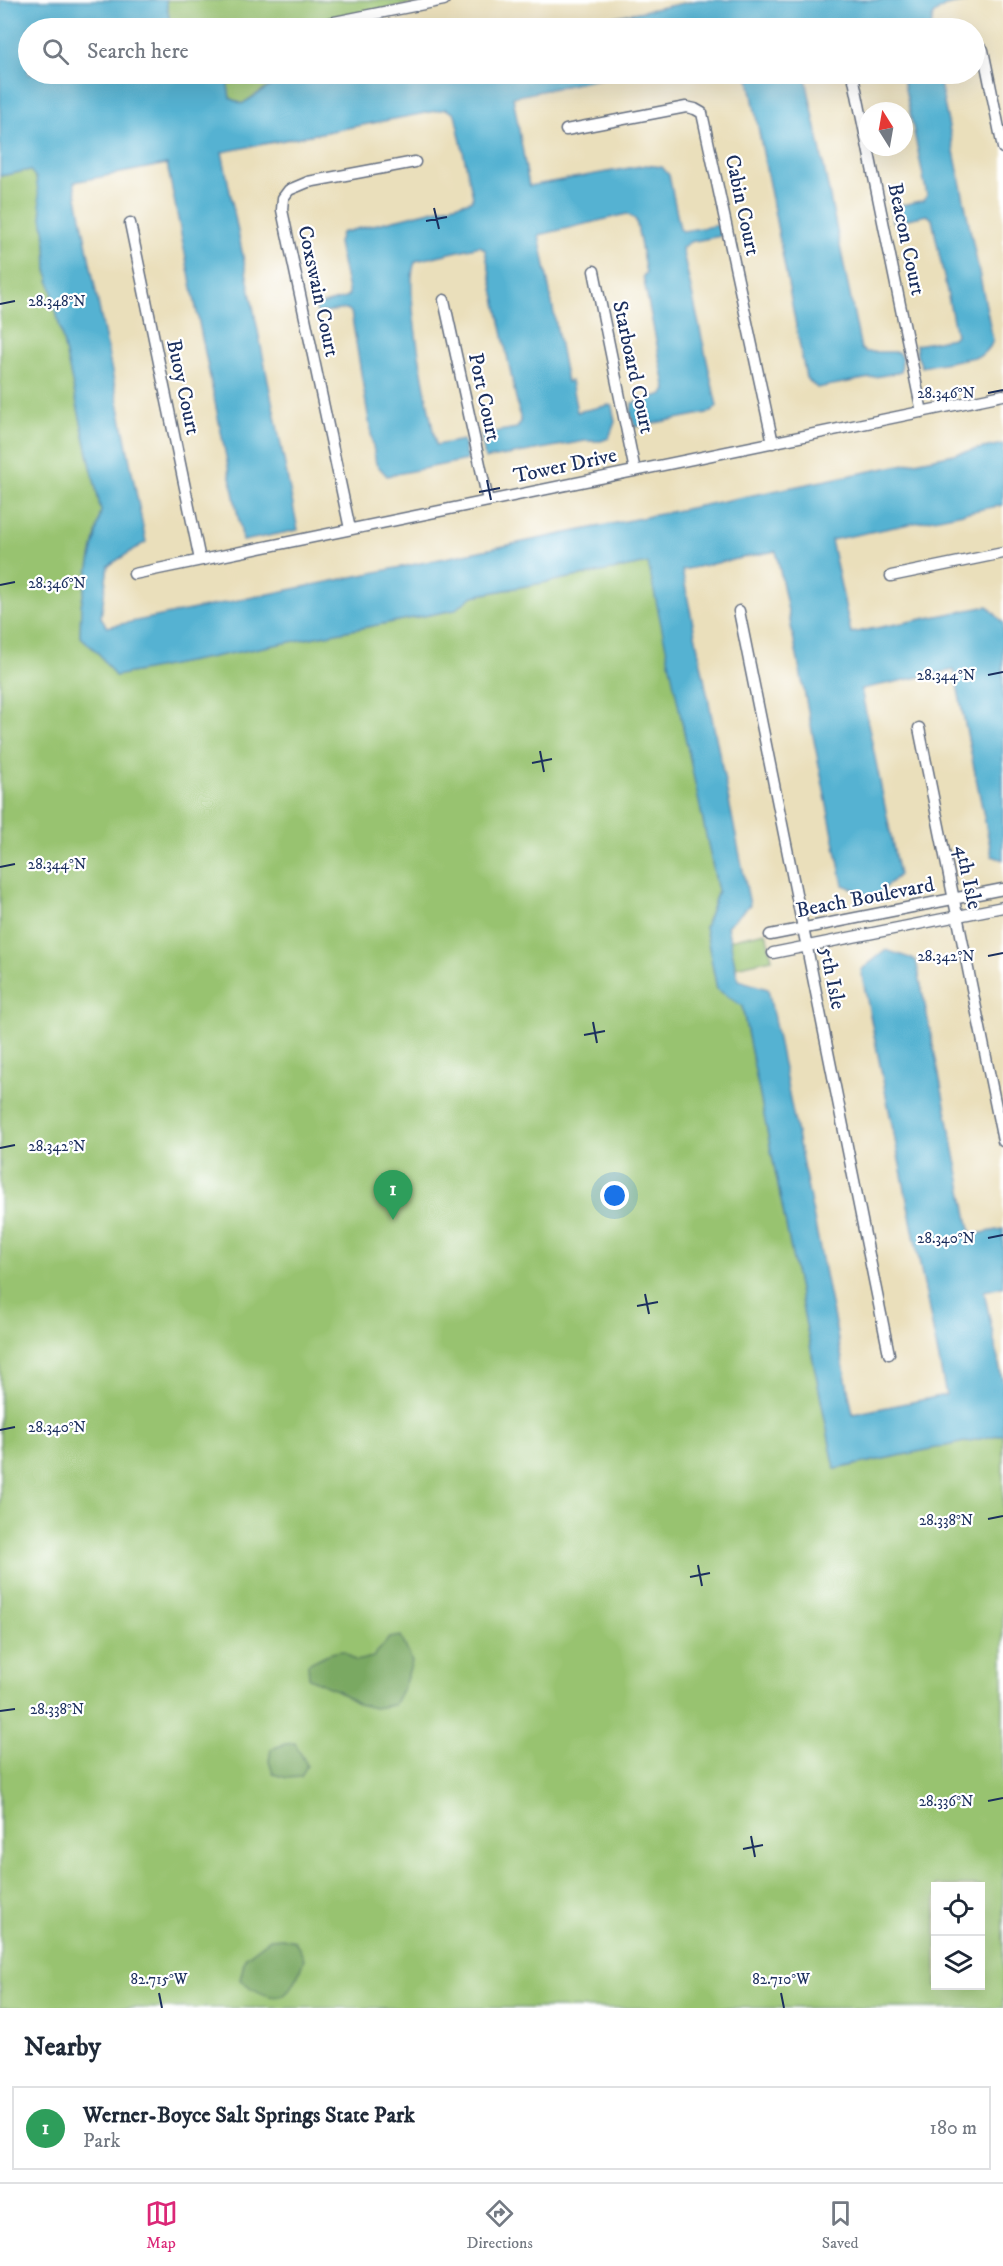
<!DOCTYPE html>
<meta charset="utf-8">
<style>
:root{--surface:#fff;--page:#f6f6f7;--text:#1f2937;--muted:#747a83;--line:#e0e1e3;--accent:#db2777}
body{margin:0;font-family:"IM FELL DW Pica",serif;background:var(--page);color:var(--text)}
.controls{position:absolute;right:18px;bottom:18px;display:grid;overflow:hidden;border-radius:0px;box-shadow:0 6px 24px #0002}
.controls button{width:54px;height:54px;display:grid;place-items:center;padding:0;border:0;border-bottom:2px solid var(--line);background:var(--surface);color:var(--text);font:30px sans-serif}
.compass{position:absolute;left:859px;top:102px;width:54px;height:54px;border-radius:50%;background:var(--surface);box-shadow:0 6px 24px #0002;rotate:349deg}
.you{position:absolute;left:615px;top:1196px;width:21px;height:21px;margin:-15px;border:4px solid #fff;border-radius:50%;background:#1a73e8;box-shadow:0 0 0 9px #1a73e833}
.badge{display:grid;place-items:center;width:39px;height:39px;border-radius:50%;background:var(--accent);color:#fff;font-size:20px;font-weight:700}
.pin{position:absolute;translate:-50% -50px;filter:drop-shadow(0 2px 3px #0008)}
.pin::after{content:'';position:absolute;top:32px;width:21px;height:18px;background:inherit;clip-path:polygon(0 0,100% 0,50% 100%)}
.list{margin:0;padding:0;list-style:none}
h2{display:flex;justify-content:space-between;align-items:center;height:78px;margin:0;padding:0 24px;font-size:26px}
h2 small{font-size:20px;font-weight:400;color:var(--muted)}
.list li{display:grid;grid-template-columns:39px 1fr auto;gap:18px;align-items:center;box-sizing:border-box;height:84px;margin:0 12px 12px;padding:0 12px;border:2px solid var(--line);border-radius:0px}
.list b{display:block;font-size:22px;white-space:nowrap}
.list p{margin:0;font-size:20px;white-space:nowrap;color:var(--muted)}
.list em{font-size:20px;font-style:normal;color:var(--muted)}
.icon{flex:none;width:33px;height:33px;fill:none;stroke:currentColor;stroke-width:2;stroke-linecap:round;stroke-linejoin:round}
.map{position:relative;flex:none;width:1003px;height:2008px;overflow:hidden}
.search{position:absolute;background:var(--surface);box-shadow:0 6px 24px #0002;left:18px;right:18px;top:18px;height:66px;display:flex;align-items:center;gap:15px;box-sizing:border-box;padding:0 21px;border-radius:33px;color:var(--muted);font-size:22px}
.sheet{height:174px;background:var(--surface)}
nav{display:flex;justify-content:space-around;align-items:center;box-sizing:border-box;height:84px;border-top:2px solid var(--line);background:var(--surface);font-size:16px;color:var(--muted)}
nav a{display:grid;justify-items:center;gap:3px}
nav .on{color:var(--accent)}
.map>svg:first-child{display:block}
</style>
<div class="map">
<svg width="1003" height="2008" viewBox="0 0 1003 2008">
<rect width="100%" height="100%" fill="#fff"/>
<filter id="ink" filterUnits="userSpaceOnUse"><feTurbulence type="fractalNoise" baseFrequency=".0167" numOctaves="2"/><feDisplacementMap in="SourceGraphic" scale="12" xChannelSelector="R" yChannelSelector="G"/><feConvolveMatrix kernelMatrix="1 2 1 2 8 2 1 2 1" color-interpolation-filters="sRGB"/></filter>
<filter id="wash" filterUnits="userSpaceOnUse"><feTurbulence type="fractalNoise" baseFrequency=".008" numOctaves="4" result="noise"/><feDisplacementMap in="SourceGraphic" scale="24" xChannelSelector="R" yChannelSelector="G"/><feGaussianBlur stdDeviation="1.35" result="paint"/><feColorMatrix in="noise" values="0 0 0 0 0 0 0 0 0 0 0 0 0 0 0 0 0 1.4 0 .05"/><feComposite in="paint" operator="in"/></filter>
<g filter="url(#wash)">
<rect width="100%" height="100%" fill="#eadfbb"/>
<!-- green -->
<path fill="#98c370" stroke="#5a7967" stroke-width="1.5" fill-rule="evenodd" d="M166 0H429L289 28H171Z
M226 74H272L274 83 242 104 230 98Z
M31 170C47 191 46 244 47 270L101 511 81 605 80 636 100 655 115 676 454 610 473 596 649 563 718 891 705 927 717 989 742 1006 835 1469 1003 1434V2008H0V176ZM936 1886H980V1986H936Z
M766 932 772 959 735 967 729 940Z"/>
<!-- forest -->
<path fill="#7aa962" stroke="#4a6c60" stroke-width="1.5" d="M401 1636 412 1662 404 1686 394 1705 374 1708 359 1704 338 1691 309 1678 308 1664C320 1658 330 1651 344 1651L356 1661 373 1657 389 1638Z
M295 1743 307 1765 301 1777 287 1778 273 1774 269 1761 271 1749 285 1744Z
M282 1938 295 1941 304 1958C292 2001 278 2008 240 1980L245 1958 270 1939Z"/>
<!-- water -->
<path fill="#54b2d2" stroke="#387098" stroke-width="1.5" d="M0 0H166L171 28H28V74H226L230 98 242 104 277 82 321 74H621L513 97 529 186 646 165 662 167 669 175 680 229 683 231 719 225 721 236 690 242 682 248 717 406 712 412 635 427 631 415 632 403 663 394 666 390 643 276 646 273 636 220 627 214 539 235 567 382 571 381 577 412 609 405 612 406 615 422 609 438 601 441H585L485 459 481 434 517 428 521 422 485 250 480 246 416 261C401 281 430 414 436 445L463 440 467 460 387 476 376 464 351 312 347 309 317 313 316 306 345 298 349 295 338 243 341 233 471 201 473 197 455 114 446 109 222 152 298 530 243 541 167 164 74 182 146 542 108 566 101 617 107 627 1003 444V505L831 540 851 633 988 606 1003 623V860L992 856 954 670 861 689 899 875 874 897 843 885 776 551 682 570 750 905 727 926 738 980 768 989 853 1414 946 1395 861 970 886 950 916 960 971 1235 1003 1229V1287L984 1291 1003 1384V1434L835 1469 742 1006 717 989 705 927 718 891 648 563 473 596 454 610 115 676 100 655 80 636 81 605 101 511 47 270 46 243 36 178 30 170 0 176Z
M699 0H975L945 6 933 15 931 28H892L885 21 879 20 839 28H557Z
M748 74H805L861 349 866 352H898L902 359 901 372 817 388 806 378Z
M902 74H938L993 340 990 347 980 356 922 367 917 355 916 345 953 338 956 335 932 219 927 215 893 222 890 208 924 200 927 195Z"/>
</g>
<g filter="url(#ink)">
<g fill="none" stroke-linecap="round" stroke-linejoin="round">
<defs>
<path id="minor" d="M304 28 444 0
M983 50 1003 148
M853 75 922 412
M566 130 686 107 695 109 702 113 773 443
M130 223 200 560
M594 271 635 471
M444 300 488 501
M350 529 282 210 283 198 289 190 308 182 415 162
M134 574 1003 395
M891 576 1003 553
M739 611 889 1354
M919 728 1003 1141
M770 935 1003 889
M773 953 1003 907"/>
</defs>
<!-- minor casing -->
<use href="#minor" stroke="#636d7f" stroke-width="13"/>
<!-- minor -->
<use href="#minor" stroke="#fff" stroke-width="10"/>
</g>
</g>
<!-- ticks -->
<path fill="none" stroke="#1b2f5e" stroke-width="2" d="M434 208 439 229M426 221 447 217M0 304 15 301M988 393 1003 390M487 480 491 500M479 492 500 488M0 585 15 582M988 675 1003 672M540 751 544 772M532 763 552 759M0 867 15 864M988 956 1003 953M593 1022 597 1043M584 1035 605 1031M0 1148 15 1145M988 1238 1003 1235M645 1294 649 1314M637 1306 658 1302M0 1430 15 1427M988 1519 1003 1516M698 1565 702 1586M690 1577 710 1573M0 1711 15 1709M988 1801 1003 1798M751 1836 755 1857M743 1849 763 1845M159 1993 162 2008M781 1993 784 2008"/>
<g text-anchor="middle" stroke-width="4.5" stroke-linejoin="round" paint-order="stroke">
<!-- street labels -->
<g font-size="21" fill="#1b2f5e" stroke="#fff">
<text transform="translate(743 205) rotate(78)" y="7">Cabin Court</text>
<text transform="translate(907 239) rotate(78)" y="7">Beacon Court</text>
<text transform="translate(319 291) rotate(78)" y="7">Coxswain Court</text>
<text transform="translate(634 367) rotate(78)" y="7">Starboard Court</text>
<text transform="translate(184 387) rotate(78)" y="7">Buoy Court</text>
<text transform="translate(485 397) rotate(78)" y="7">Port Court</text>
<text transform="translate(565 465) rotate(-12)" y="7">Tower Drive</text>
<text transform="translate(969 877) rotate(78)" y="7">4th Isle</text>
<text transform="translate(865 897) rotate(-11)" y="7">Beach Boulevard</text>
<text transform="translate(833 978) rotate(79)" y="7">5th Isle</text>
</g>
</g>
<g font-size="15" text-anchor="middle" fill="#1b2f5e" stroke="#fff" stroke-width="4.5" stroke-linejoin="round" paint-order="stroke">
<text x="57" y="306">28.348°N</text>
<text x="946" y="398">28.346°N</text>
<text x="57" y="588">28.346°N</text>
<text x="946" y="680">28.344°N</text>
<text x="57" y="869">28.344°N</text>
<text x="946" y="961">28.342°N</text>
<text x="57" y="1151">28.342°N</text>
<text x="946" y="1243">28.340°N</text>
<text x="57" y="1432">28.340°N</text>
<text x="946" y="1525">28.338°N</text>
<text x="57" y="1714">28.338°N</text>
<text x="946" y="1806">28.336°N</text>
<text x="159" y="1984">82.715°W</text>
<text x="781" y="1984">82.710°W</text>
</g>
</svg>
<div class="controls">
<button><svg class="icon" aria-label="locate" viewBox="0 0 24 24"><circle cx="12" cy="12" r="6"/><path d="M12 2v4M12 18v4M2 12h4M18 12h4"/></svg></button>
<button><svg class="icon" aria-label="layers" viewBox="0 0 24 24"><path d="M12 4l9 5-9 5-9-5zM3 14l9 5 9-5"/></svg></button>
</div>
<svg class="compass" viewBox="-18 -18 36 36"><path d="M0-13l5 13h-10z" fill="#e53935"/><path d="M0 13l5-13h-10z" fill="#747a83"/></svg>
<div class="you"></div>
<div class="pin badge" style="left:393px;top:1220px;background:#2e9e5b">1</div>
<div class="search"><svg class="icon" aria-label="search" viewBox="0 0 24 24"><circle cx="10" cy="10" r="6"/><path d="M15 15l6 6"/></svg>Search here</div>
</div>
<section class="sheet">
<h2>Nearby<small></small></h2>
<ul class="list">
<li><span class="badge" style="background:#2e9e5b">1</span><div><b>Werner-Boyce Salt Springs State Park</b><p>Park</p></div><em>180 m</em></li>
</ul>
</section>
<nav>
<a class="on"><svg class="icon" aria-label="map" viewBox="0 0 24 24"><path d="M3 6l6-2 6 2 6-2v14l-6 2-6-2-6 2zM9 4v14M15 6v14"/></svg>Map</a>
<a><svg class="icon" aria-label="directions" viewBox="0 0 24 24"><path d="M12 3l9 9-9 9-9-9zM9 14v-3h6M13 9l2 2-2 2"/></svg>Directions</a>
<a><svg class="icon" aria-label="saved" viewBox="0 0 24 24"><path d="M7 4h10v16l-5-4-5 4z"/></svg>Saved</a>
</nav>
